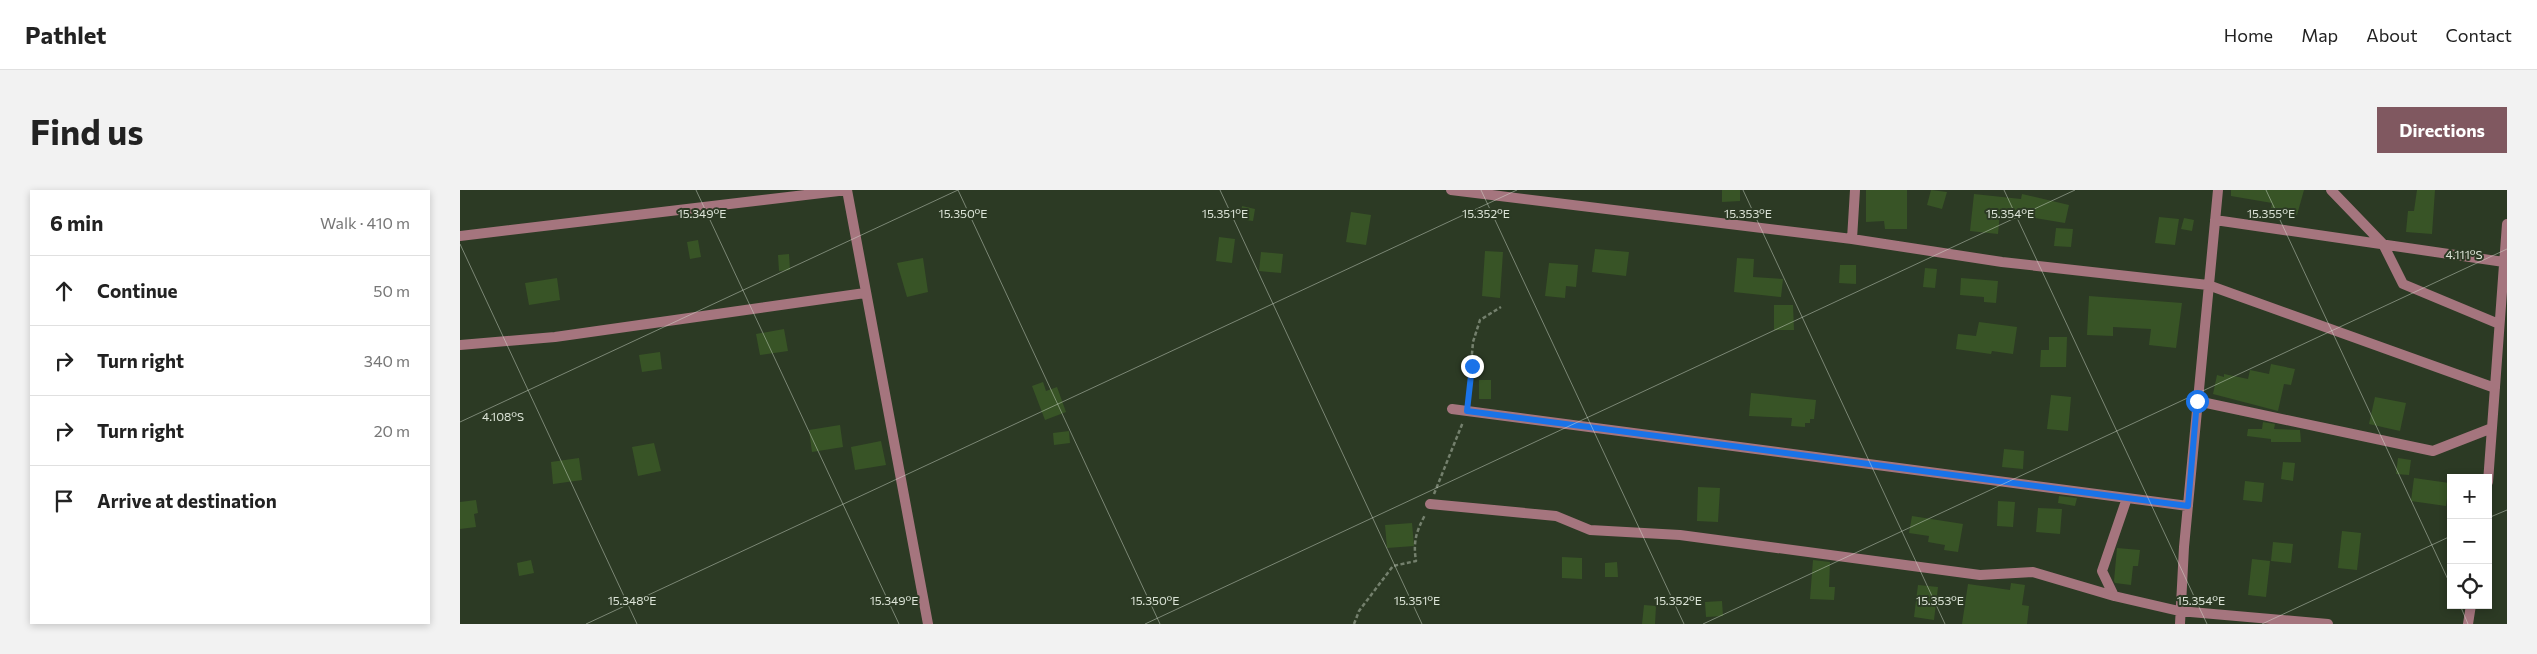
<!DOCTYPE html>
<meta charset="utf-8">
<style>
:root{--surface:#fff;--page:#f2f2f2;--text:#222;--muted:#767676;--line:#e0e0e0;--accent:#805860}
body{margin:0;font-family:Commissioner,sans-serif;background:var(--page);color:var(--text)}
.controls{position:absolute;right:15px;bottom:15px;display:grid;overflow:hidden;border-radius:0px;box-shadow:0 2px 8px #0003}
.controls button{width:45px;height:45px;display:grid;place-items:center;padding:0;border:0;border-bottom:1px solid var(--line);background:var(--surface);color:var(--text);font:25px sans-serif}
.stop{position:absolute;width:15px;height:15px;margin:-11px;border:4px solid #1a73e8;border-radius:50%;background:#fff}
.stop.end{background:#1a73e8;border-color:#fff;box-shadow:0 1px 5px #0008}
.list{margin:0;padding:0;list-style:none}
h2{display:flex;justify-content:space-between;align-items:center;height:65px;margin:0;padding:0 20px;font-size:21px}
h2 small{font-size:16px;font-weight:400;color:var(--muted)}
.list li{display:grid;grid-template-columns:32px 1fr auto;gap:15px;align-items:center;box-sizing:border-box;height:70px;padding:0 20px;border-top:1px solid var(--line)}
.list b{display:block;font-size:19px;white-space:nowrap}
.list em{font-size:16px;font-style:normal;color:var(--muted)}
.icon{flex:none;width:28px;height:28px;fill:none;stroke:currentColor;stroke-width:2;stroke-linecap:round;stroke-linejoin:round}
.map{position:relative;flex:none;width:2047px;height:434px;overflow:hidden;border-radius:0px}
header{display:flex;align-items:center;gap:30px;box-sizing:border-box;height:70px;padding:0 25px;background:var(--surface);border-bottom:1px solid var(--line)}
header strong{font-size:24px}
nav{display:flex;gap:28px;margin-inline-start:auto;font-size:18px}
.intro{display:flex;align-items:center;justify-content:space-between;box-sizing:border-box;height:120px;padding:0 30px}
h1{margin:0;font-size:35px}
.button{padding:12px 22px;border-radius:0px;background:var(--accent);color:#fff;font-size:18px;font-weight:700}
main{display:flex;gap:30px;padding:0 30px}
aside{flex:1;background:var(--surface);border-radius:0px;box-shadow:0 2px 8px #0003}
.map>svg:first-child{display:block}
</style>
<header>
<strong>Pathlet</strong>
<nav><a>Home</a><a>Map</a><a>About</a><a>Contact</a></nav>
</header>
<div class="intro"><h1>Find us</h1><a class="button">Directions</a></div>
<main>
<aside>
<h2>6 min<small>Walk · 410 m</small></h2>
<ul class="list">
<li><svg class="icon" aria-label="ahead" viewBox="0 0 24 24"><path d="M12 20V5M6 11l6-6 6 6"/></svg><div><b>Continue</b></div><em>50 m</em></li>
<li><svg class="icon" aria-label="right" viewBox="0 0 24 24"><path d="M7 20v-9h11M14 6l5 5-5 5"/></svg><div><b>Turn right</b></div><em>340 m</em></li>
<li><svg class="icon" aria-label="right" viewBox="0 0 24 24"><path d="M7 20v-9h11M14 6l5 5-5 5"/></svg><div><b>Turn right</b></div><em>20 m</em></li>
<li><svg class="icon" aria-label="arrive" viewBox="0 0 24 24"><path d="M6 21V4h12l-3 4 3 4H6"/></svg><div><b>Arrive at destination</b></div></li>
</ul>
</aside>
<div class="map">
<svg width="2047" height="434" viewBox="0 0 2047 434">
<rect width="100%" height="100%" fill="#2c3a24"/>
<!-- building -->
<path fill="#385426" d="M1262 0H1280V11L1262 12Z
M1406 0H1447V39H1425L1424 31 1406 32Z
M1471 0 1487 2 1482 19 1467 15Z
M1771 0H1844L1837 25 1811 18 1812 13 1771 6Z
M1957 0H1975L1972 44 1946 42 1948 21H1954Z
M1514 4 1561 9 1562 4 1609 15 1605 33 1540 22 1538 44 1510 41Z
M782 16 795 19 793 31 780 29Z
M891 22 911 25 906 55 886 52Z
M1699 27 1719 29 1715 55 1695 53Z
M1724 28 1734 30 1732 41 1721 39Z
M1596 38 1613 39 1611 57 1594 56Z
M759 47 775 49 772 73 756 71Z
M238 50 241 67 230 69 227 52Z
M1135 59 1169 62 1166 86 1132 82Z
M1025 61 1043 62 1040 108 1022 106Z
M801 62 823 64 821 83 799 81Z
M329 64 330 80 319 81 318 65Z
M463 68 468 102 447 107 437 73Z
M1277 68 1294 69 1293 87 1323 89 1321 107 1274 102Z
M1089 73 1118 75 1116 97 1106 96 1105 108 1085 106Z
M1380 75H1396V94L1379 93Z
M1465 78 1477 79 1475 98 1463 97Z
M97 88 100 110 69 115 65 93Z
M1501 88 1538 91 1536 113 1524 112V107L1500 105Z
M1629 106 1722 113 1716 158 1689 155 1691 139 1653 137V146L1627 145Z
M1314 115H1333L1334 140H1314Z
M1519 132 1557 137 1553 164 1532 161 1531 164 1496 159 1498 144 1516 146Z
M324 139 328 161 300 165 296 144Z
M1589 147H1607L1606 177H1580L1581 160H1589Z
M200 162 202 179 182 182 179 165Z
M1811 174 1835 179 1831 195 1824 194 1818 221 1753 204 1757 185 1764 187V184L1788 189 1790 180 1809 184Z
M1019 190H1031V209H1019Z
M583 192 586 201 597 197 606 222 585 230 572 196Z
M1291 203 1356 210 1354 229H1350V233H1345V237L1331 236 1332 228 1289 226Z
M1591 205 1611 207 1608 241 1587 239Z
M1915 207 1946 213 1940 241 1909 234Z
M1803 232 1815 234 1814 239 1840 240 1841 252H1811V249L1787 246 1788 239H1802Z
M380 235 383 257 352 262 349 240Z
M609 241 610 253 594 255 593 243Z
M421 251 426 275 395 280 391 257Z
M194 253 201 281 178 286 172 257Z
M1544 259 1564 261 1563 279 1542 277Z
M119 268 122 290 93 294 91 272Z
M1938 268 1951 270 1949 285 1936 284Z
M1823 272 1835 273 1833 291 1821 289Z
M1954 288 1989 293 1986 316 1951 311Z
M1785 291 1804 293 1802 312 1783 310Z
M1238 297 1260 298 1258 332 1237 331Z
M1599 306 1617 308 1615 316 1598 313Z
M16 310 18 323 14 324 16 337 0 339V312Z
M1538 311 1555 312 1553 337 1537 336Z
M1578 318 1602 319 1600 344 1576 342Z
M1452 326 1503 334 1498 362 1484 360 1485 355 1468 352 1469 346 1449 343Z
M952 333 954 356 927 358 925 335Z
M1882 341 1901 343 1897 380 1878 378Z
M1813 352 1833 354 1831 373 1811 371Z
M1657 358 1680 360 1678 376H1673L1671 395 1655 393 1654 391Z
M1102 367 1122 368V389L1102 388Z
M1792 369 1810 371 1806 407 1788 405Z
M71 370 74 383 59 386 57 373Z
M1353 370 1370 372 1369 397H1375L1374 410 1350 409Z
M1157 372 1158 387H1145V373Z
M1551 393 1565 395 1562 415 1569 416 1567 434H1502L1508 394 1550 400Z
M1458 395 1478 397 1474 430 1454 427Z
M1262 411 1263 426 1246 427 1245 412Z
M1184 415 1196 416 1195 434H1182Z"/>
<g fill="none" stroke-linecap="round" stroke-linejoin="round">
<!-- path -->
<path stroke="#74806d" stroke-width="2.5" stroke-dasharray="4 2.5" stroke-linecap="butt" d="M1008 210 1013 152 1020 130 1041 117
M974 304 1003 232
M894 434 899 421 933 376 956 371C953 352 956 342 965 325"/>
<!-- street -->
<path stroke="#a5757e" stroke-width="10" d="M387 0 468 434
M991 0 1392 49 1542 72 1748 95 2035 198
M1871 0 1923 54 1943 94 2039 134
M1755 30 2044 72
M0 46 387 0
M1392 49 1395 0
M0 155 95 147 405 103
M1737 211 1973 261 2032 238
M992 219 1728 316
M2028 292 2047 34
M1667 308 1642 381 1654 406 1719 421 1868 434
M970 314 1096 326 1130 340 1220 345 1520 385 1573 382 1654 406
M1720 434 1724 357 1758 0
M2008 434 2011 415"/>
</g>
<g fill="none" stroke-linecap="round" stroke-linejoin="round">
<!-- route -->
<path stroke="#1a73e8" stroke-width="6" d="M1012 176 1007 221 1728 316 1737 211"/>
</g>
<!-- ticks -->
<path fill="none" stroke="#dce4d7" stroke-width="1" stroke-opacity="0.45" d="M236 0 439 434M498 0 700 434M760 0 962 434M1021 0 1224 434M1283 0 1485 434M1544 0 1747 434M1806 0 1991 396M0 54 177 434M0 232 498 0M2028 328 2047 320M2000 415 2008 434M126 434 1057 0M685 434 1615 0M1243 434 2047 59M1802 434 1991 346"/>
<g font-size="12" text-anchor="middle" fill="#dce4d7" stroke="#2c3a24" stroke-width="4" stroke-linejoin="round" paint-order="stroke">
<text x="242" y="28">15.349°E</text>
<text x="503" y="28">15.350°E</text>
<text x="765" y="28">15.351°E</text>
<text x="1026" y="28">15.352°E</text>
<text x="1288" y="28">15.353°E</text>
<text x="1550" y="28">15.354°E</text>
<text x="1811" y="28">15.355°E</text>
<text x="2004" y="69">4.111°S</text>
<text x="43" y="231">4.108°S</text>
<text x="172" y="415">15.348°E</text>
<text x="434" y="415">15.349°E</text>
<text x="695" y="415">15.350°E</text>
<text x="957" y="415">15.351°E</text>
<text x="1218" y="415">15.352°E</text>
<text x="1480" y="415">15.353°E</text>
<text x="1741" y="415">15.354°E</text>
</g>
</svg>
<div class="controls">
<button>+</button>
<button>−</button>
<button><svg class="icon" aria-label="locate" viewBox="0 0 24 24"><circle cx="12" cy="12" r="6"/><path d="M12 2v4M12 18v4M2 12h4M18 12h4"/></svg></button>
</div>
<div class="stop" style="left:1737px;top:211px"></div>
<div class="stop end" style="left:1012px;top:176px"></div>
</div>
</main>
